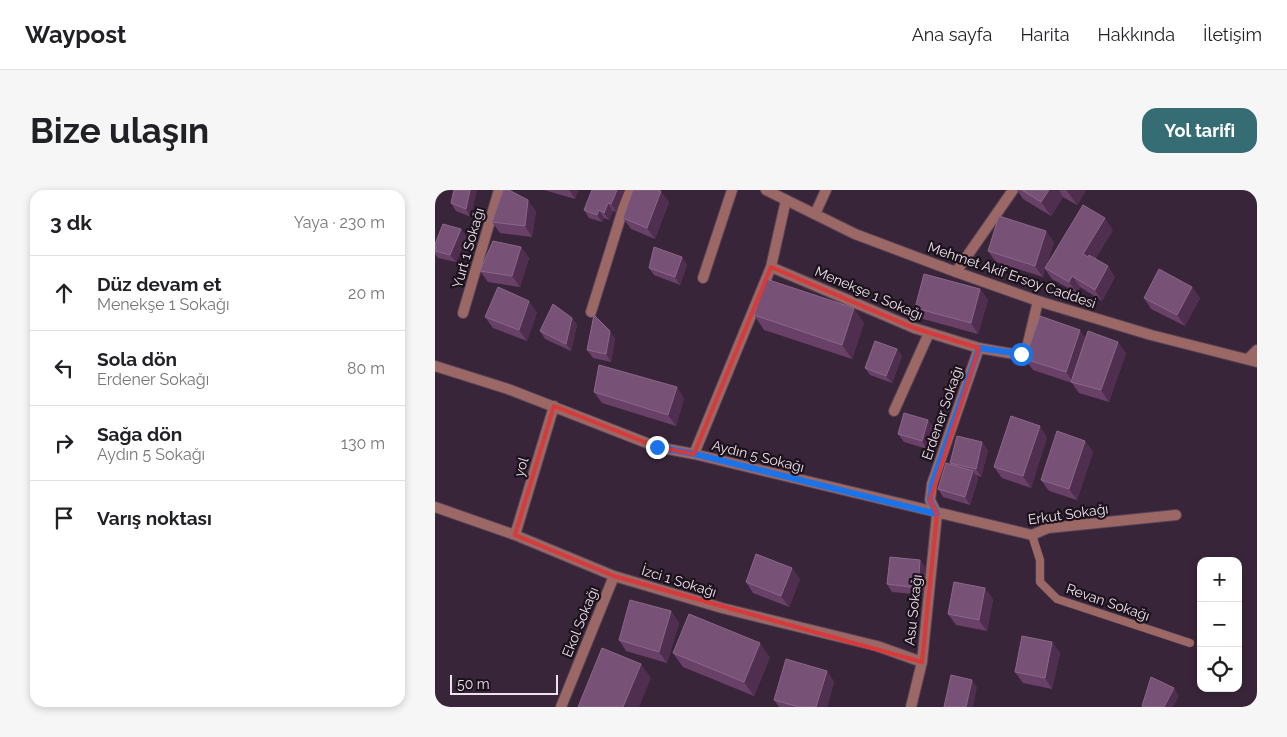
<!DOCTYPE html>
<html lang="tr">
<meta charset="utf-8">
<style>
:root{--surface:#fff;--page:#f6f6f6;--text:#202124;--muted:#757577;--line:#e0e0e0;--accent:#366d75}
body{margin:0;font-family:Raleway,sans-serif;background:var(--page);color:var(--text)}
.controls{position:absolute;right:15px;bottom:15px;display:grid;overflow:hidden;border-radius:10px;box-shadow:0 2px 8px #0003}
.controls button{width:45px;height:45px;display:grid;place-items:center;padding:0;border:0;border-bottom:1px solid var(--line);background:var(--surface);color:var(--text);font:25px sans-serif}
.scale{position:absolute;left:15px;bottom:12px;width:108px;box-sizing:border-box;padding-left:5px;border:2px solid #eee0ed;border-top:0;font-size:14px;line-height:18px;white-space:nowrap;color:#eee0ed;-webkit-text-stroke:4px #1b121b;paint-order:stroke}
.stop{position:absolute;width:15px;height:15px;margin:-11px;border:4px solid #1a73e8;border-radius:50%;background:#fff}
.stop.end{background:#1a73e8;border-color:#fff;box-shadow:0 1px 5px #0008}
.list{margin:0;padding:0;list-style:none}
h2{display:flex;justify-content:space-between;align-items:center;height:65px;margin:0;padding:0 20px;font-size:21px}
h2 small{font-size:16px;font-weight:400;color:var(--muted)}
.list li{display:grid;grid-template-columns:32px 1fr auto;gap:15px;align-items:center;box-sizing:border-box;height:75px;padding:0 20px;border-top:1px solid var(--line)}
.list b{display:block;font-size:19px;white-space:nowrap}
.list p{margin:0;font-size:16px;white-space:nowrap;color:var(--muted)}
.list em{font-size:16px;font-style:normal;color:var(--muted)}
.icon{flex:none;width:28px;height:28px;fill:none;stroke:currentColor;stroke-width:2;stroke-linecap:round;stroke-linejoin:round}
.map{position:relative;flex:none;width:822px;height:517px;overflow:hidden;border-radius:15px}
header{display:flex;align-items:center;gap:30px;box-sizing:border-box;height:70px;padding:0 25px;background:var(--surface);border-bottom:1px solid var(--line)}
header strong{font-size:24px}
nav{display:flex;gap:28px;margin-inline-start:auto;font-size:18px}
.intro{display:flex;align-items:center;justify-content:space-between;box-sizing:border-box;height:120px;padding:0 30px}
h1{margin:0;font-size:35px}
.button{padding:12px 22px;border-radius:15px;background:var(--accent);color:#fff;font-size:18px;font-weight:700}
main{display:flex;gap:30px;padding:0 30px}
aside{flex:1;background:var(--surface);border-radius:15px;box-shadow:0 2px 8px #0003}
.map>svg:first-child{display:block}
</style>
<header>
<strong>Waypost</strong>
<nav><a>Ana sayfa</a><a>Harita</a><a>Hakkında</a><a>İletişim</a></nav>
</header>
<div class="intro"><h1>Bize ulaşın</h1><a class="button">Yol tarifi</a></div>
<main>
<aside>
<h2>3 dk<small>Yaya · 230 m</small></h2>
<ul class="list">
<li><svg class="icon" aria-label="ahead" viewBox="0 0 24 24"><path d="M12 20V5M6 11l6-6 6 6"/></svg><div><b>Düz devam et</b><p>Menekşe 1 Sokağı</p></div><em>20 m</em></li>
<li><svg class="icon" aria-label="left" viewBox="0 0 24 24"><path d="M17 20v-9H6M10 6l-5 5 5 5"/></svg><div><b>Sola dön</b><p>Erdener Sokağı</p></div><em>80 m</em></li>
<li><svg class="icon" aria-label="right" viewBox="0 0 24 24"><path d="M7 20v-9h11M14 6l5 5-5 5"/></svg><div><b>Sağa dön</b><p>Aydın 5 Sokağı</p></div><em>130 m</em></li>
<li><svg class="icon" aria-label="arrive" viewBox="0 0 24 24"><path d="M6 21V4h12l-3 4 3 4H6"/></svg><div><b>Varış noktası</b></div></li>
</ul>
</aside>
<div class="map">
<svg width="822" height="517" viewBox="0 0 822 517">
<rect width="100%" height="100%" fill="#392539"/>
<g fill="none" stroke-linecap="round" stroke-linejoin="round">
<defs>
<path id="service" d="M597 345 605 370V392L622 409 755 453"/>
<path id="minor" d="M351 10 336 77 479 138 544 158 590 166 603 111
M380 24 391 0
M521 82 578 0
M268 88 297 0
M156 122 194 0
M28 123 64 0
M813 169 822 160
M0 176 73 199 222 257 259 264 597 345 613 338 741 325
M459 221 494 143
M259 264 336 77
M0 317 80 345 179 386 287 418 442 456 487 472
M502 324 495 310 497 294 544 158
M80 345 119 216
M126 517 179 386
M476 517 487 472 502 324"/>
<path id="tertiary" d="M331 0 420 44 521 82 603 111 716 145 822 172"/>
</defs>
<!-- service casing -->
<use href="#service" stroke="#564356" stroke-width="9"/>
<!-- minor casing -->
<use href="#minor" stroke="#564356" stroke-width="12"/>
<!-- tertiary casing -->
<use href="#tertiary" stroke="#564356" stroke-width="12"/>
<!-- service -->
<use href="#service" stroke="#9b6865" stroke-width="8"/>
<!-- minor -->
<use href="#minor" stroke="#9b6865" stroke-width="10"/>
<!-- tertiary -->
<use href="#tertiary" stroke="#9b6865" stroke-width="10"/>
</g>
<!-- wall -->
<path fill="#694068" d="M19 0 36 27 21 21 16 13Z
M109 0H143L140 9Z
M157 0H190L181 22 178 21 174 30 169 28 167 32 154 28 149 20Z
M582 0H651L642 15 628 7 616 26 588 9Z
M234 12 220 49 196 39 188 28Z
M101 21 97 47 65 43 57 32Z
M26 39 31 47 21 72 3 68 0 64V54Z
M678 40 660 69 680 87 667 111 645 97 642 103 617 89 610 79 608 87 561 72 553 61 619 52 612 74Z
M86 57 94 68 85 97 53 92 45 81Z
M247 67 252 75 245 95 219 85 214 78Z
M757 97 765 108 750 136 716 119 709 108Z
M545 99 553 110 543 144 488 129 480 118Z
M102 122 92 151 58 138 50 127Z
M319 125 429 133 417 169 329 140Z
M137 128 142 135 136 161 110 149 105 141Z
M180 148 176 172 158 168 152 160Z
M651 148 691 163 674 212 644 203 637 193 598 180 590 169Z
M462 159 467 166 457 193 435 185 430 178Z
M159 202 249 208 241 236 167 213Z
M493 230 498 237 492 259 469 252 463 244Z
M612 247 596 298 567 288 559 277Z
M650 251 658 262 642 310 614 301 606 290Z
M553 260 546 287 541 285 543 289 535 315 508 307 503 299 517 274 515 273Z
M491 378 488 405 457 402 452 394Z
M365 389 354 417 318 403 311 392Z
M558 409 552 441 521 435 513 424Z
M236 421 244 433 232 473 191 461 184 450Z
M617 452 625 463 617 499 588 493 580 482Z
M238 463 335 467 319 506 248 477Z
M392 481 399 492 392 517H344L339 510Z"/>
<!-- shaded-wall -->
<path fill="#502e4f" d="M0 0H3L0 11Z
M35 0H42L36 27 31 19Z
M134 0H143L140 9Z
M182 0H190L181 22 176 14Z
M614 0H624L628 7 616 26 606 12Z
M632 0H651L642 15 632 1Z
M226 1 234 12 220 49 212 38Z
M93 10 101 21 97 47 90 36Z
M173 13 178 21 174 30 169 23Z
M164 20 169 28 167 32 162 25Z
M670 28 678 40 656 75 648 64Z
M26 39 31 47 21 72 15 65Z
M611 41 619 52 608 87 600 76Z
M86 57 94 68 85 97 77 86Z
M247 67 252 75 245 95 240 87Z
M673 76 680 87 667 111 660 100Z
M637 86 645 97 642 103 634 92Z
M757 97 765 108 750 136 742 125Z
M545 99 553 110 543 144 536 133Z
M94 111 102 122 92 151 84 140Z
M419 118 429 133 417 169 407 155Z
M137 128 142 135 136 161 131 154Z
M645 140 653 151 638 192 631 182Z
M175 141 180 148 176 172 171 164Z
M683 152 691 163 674 212 666 200Z
M462 159 467 166 457 193 451 186Z
M242 197 249 208 241 236 233 225Z
M493 230 498 237 492 259 487 251Z
M605 236 612 247 596 298 588 286Z
M650 251 658 262 642 310 634 299Z
M547 252 553 260 546 287 541 279Z
M538 281 543 289 535 315 530 307Z
M485 370 491 378 488 405 483 398Z
M357 378 365 389 354 417 346 406Z
M550 398 558 409 552 441 544 430Z
M236 421 244 433 232 473 224 462Z
M617 452 625 463 617 499 610 488Z
M325 453 335 467 319 506 309 492Z
M206 474 216 488 204 517H188Z
M392 481 399 492 392 517H381Z
M537 490 542 497 538 517H531Z
M739 498 744 506 738 517H729Z"/>
<!-- building -->
<path fill="#775176" stroke="#8a6889" d="M19 0H35L31 19 16 13Z
M68 0H74L93 10 90 36 57 32Z
M157 0H182L176 14 173 13 169 23 164 20 162 25 149 20Z
M198 0H221L226 1 212 38 188 28Z
M587 0H614L606 12Z
M648 15 670 28 648 64 653 67 654 65 673 76 660 100 637 86 634 92 610 78Z
M564 26 611 41 600 76 553 61Z
M8 34 26 39 15 65 0 61V54Z
M58 51 86 57 77 86 45 81Z
M219 57 247 67 240 87 214 78Z
M724 79 757 97 742 125 709 108Z
M489 84 545 99 536 133 480 118Z
M331 89 419 118 407 155 319 125Z
M63 97 94 111 84 140 50 127Z
M118 114 137 128 131 154 105 141Z
M159 125 175 141 171 164 152 160Z
M605 126 645 140 631 182 590 169Z
M653 141 683 152 666 200 636 192Z
M440 151 462 159 451 186 430 178Z
M164 175 242 197 233 225 159 202Z
M469 223 493 230 487 251 463 244Z
M576 226 605 236 588 286 559 277Z
M622 241 650 251 634 299 606 290Z
M522 246 547 252 541 279 515 273Z
M511 273 538 281 530 307 503 299Z
M321 364 357 378 346 406 311 392Z
M455 367 485 370 483 398 452 394Z
M519 392 550 398 544 430 513 424Z
M195 410 236 421 224 462 184 450Z
M254 424 325 453 309 492 238 463Z
M587 446 617 452 610 488 580 482Z
M167 458 206 474 188 517H143Z
M351 469 392 481 381 517H364L339 510Z
M516 485 537 490 531 517H509Z
M716 487 739 498 729 517H708L707 516Z"/>
<g fill="none" stroke-linecap="round" stroke-linejoin="round">
<!-- route -->
<path stroke="#1a73e8" stroke-width="6" d="M222 257 260 264 502 324 495 310 497 294 544 158 586 164"/>
</g>
<!-- marked area -->
<path fill="none" stroke="#d83a3c" stroke-width="4" stroke-linejoin="round" d="M336 77 479 138 544 158 495 310 502 324 487 472 179 386 80 345 119 216 222 257 259 264Z"/>
<g text-anchor="middle" stroke-width="4.5" stroke-linejoin="round" paint-order="stroke">
<!-- street labels -->
<g font-size="14" fill="#eee0ed" stroke="#1b121b">
<text transform="translate(33 58) rotate(-74)" y="5">Yurt 1 Sokağı</text>
<text transform="translate(577 85) rotate(19)" y="5">Mehmet Akif Ersoy Caddesi</text>
<text transform="translate(434 103) rotate(23)" y="5">Menekşe 1 Sokağı</text>
<text transform="translate(507 223) rotate(-71)" y="5">Erdener Sokağı</text>
<text transform="translate(323 266) rotate(14)" y="5">Aydın 5 Sokağı</text>
<text transform="translate(86 277) rotate(-73)" y="5">yol</text>
<text transform="translate(633 324) rotate(-8)" y="5">Erkut Sokağı</text>
<text transform="translate(244 391) rotate(17)" y="5">İzci 1 Sokağı</text>
<text transform="translate(673 412) rotate(19)" y="5">Revan Sokağı</text>
<text transform="translate(478 420) rotate(-84)" y="5">Asu Sokağı</text>
<text transform="translate(145 432) rotate(-68)" y="5">Ekol Sokağı</text>
</g>
</g>
</svg>
<div class="controls">
<button>+</button>
<button>−</button>
<button><svg class="icon" aria-label="locate" viewBox="0 0 24 24"><circle cx="12" cy="12" r="6"/><path d="M12 2v4M12 18v4M2 12h4M18 12h4"/></svg></button>
</div>
<div class="scale">50 m</div>
<div class="stop" style="left:586px;top:164px"></div>
<div class="stop end" style="left:222px;top:257px"></div>
</div>
</main>
